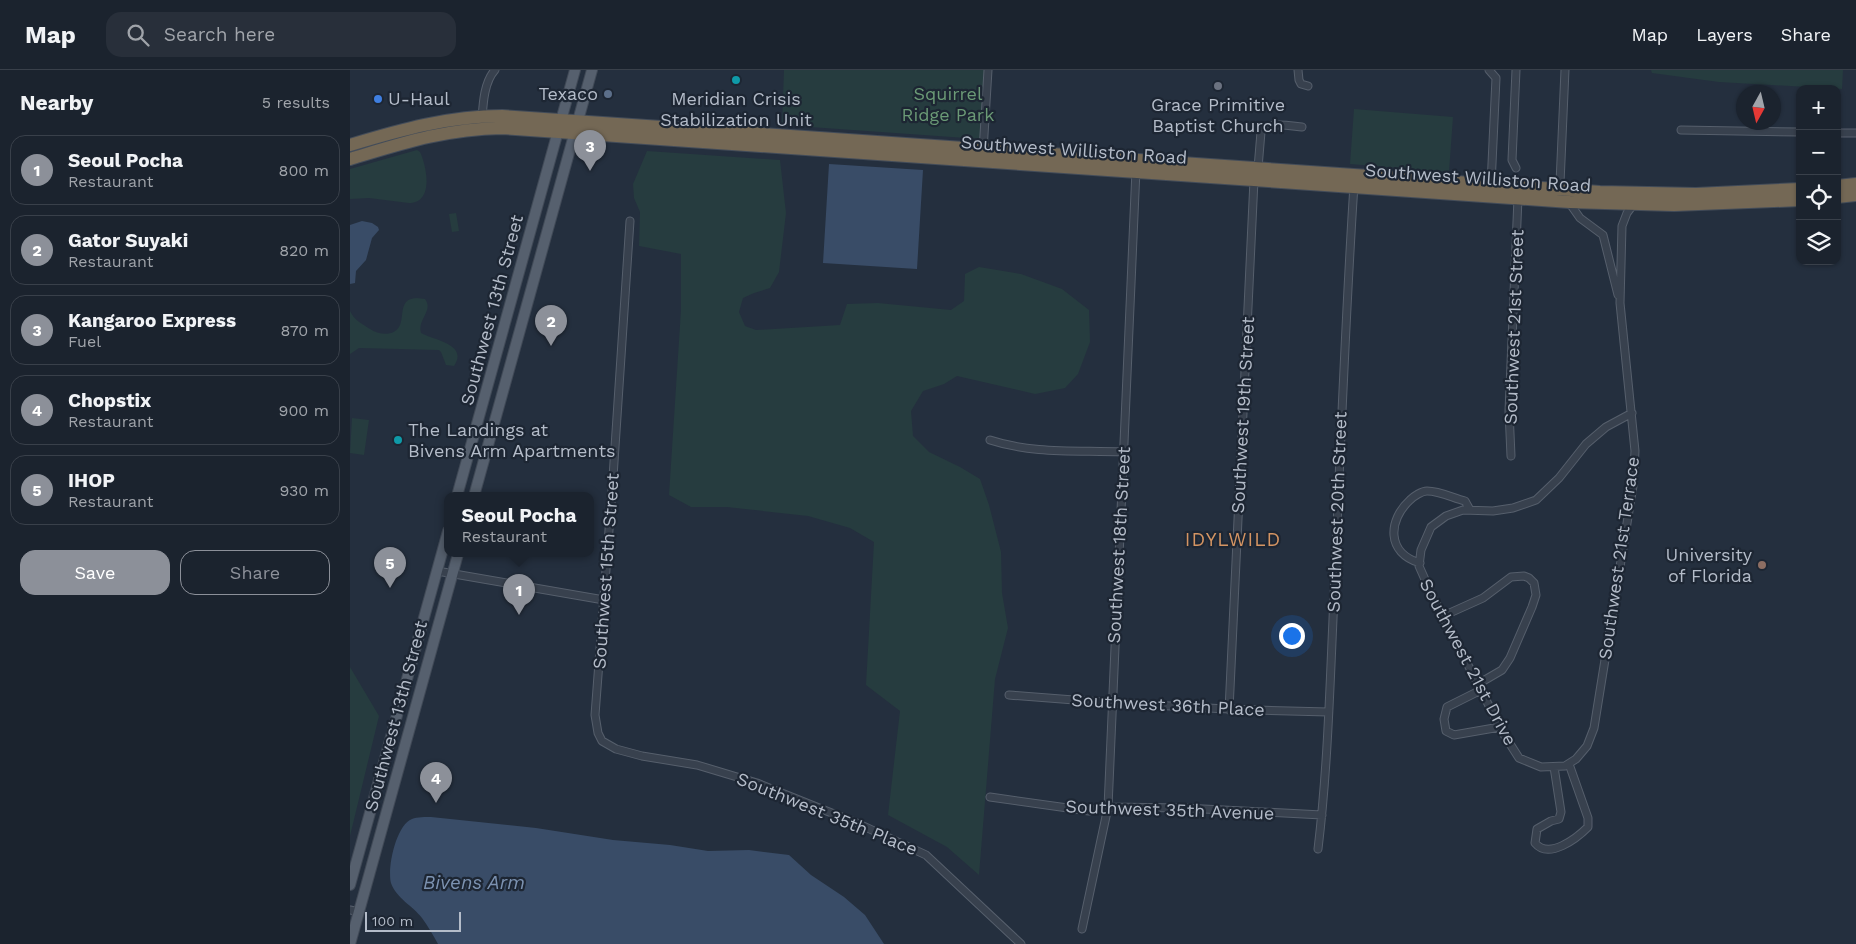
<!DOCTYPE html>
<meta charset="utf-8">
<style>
:root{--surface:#1b232e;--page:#282f3a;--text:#f1f3f6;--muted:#a0a4aa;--line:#39404a;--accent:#8c9099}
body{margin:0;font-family:"Work Sans",sans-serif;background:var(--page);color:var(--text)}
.controls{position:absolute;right:15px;top:15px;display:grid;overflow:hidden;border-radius:10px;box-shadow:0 1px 4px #0004}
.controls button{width:45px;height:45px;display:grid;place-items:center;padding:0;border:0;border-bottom:1px solid var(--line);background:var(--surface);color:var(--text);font:25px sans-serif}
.compass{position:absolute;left:1386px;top:15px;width:45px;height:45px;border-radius:50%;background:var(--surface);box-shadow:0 1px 4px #0004;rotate:188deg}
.scale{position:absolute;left:15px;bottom:12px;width:96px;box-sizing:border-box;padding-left:5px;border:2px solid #b4bcc9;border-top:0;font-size:14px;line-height:18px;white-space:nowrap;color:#b4bcc9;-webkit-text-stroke:4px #1d2633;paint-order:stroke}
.you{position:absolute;left:941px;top:565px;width:18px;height:18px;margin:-12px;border:4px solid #fff;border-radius:50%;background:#1a73e8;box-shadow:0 0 0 8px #1a73e833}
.badge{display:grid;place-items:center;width:32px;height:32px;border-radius:50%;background:var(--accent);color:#fff;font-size:16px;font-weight:700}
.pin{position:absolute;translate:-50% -41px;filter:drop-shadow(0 1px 2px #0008)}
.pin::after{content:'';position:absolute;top:26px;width:18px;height:15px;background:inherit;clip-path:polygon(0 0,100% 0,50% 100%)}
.popup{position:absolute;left:94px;top:422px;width:150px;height:65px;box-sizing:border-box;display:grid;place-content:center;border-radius:10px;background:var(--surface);filter:drop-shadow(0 1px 4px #0005);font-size:16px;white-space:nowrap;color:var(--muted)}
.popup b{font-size:19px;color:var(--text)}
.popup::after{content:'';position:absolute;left:50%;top:100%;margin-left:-10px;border:10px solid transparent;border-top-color:var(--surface)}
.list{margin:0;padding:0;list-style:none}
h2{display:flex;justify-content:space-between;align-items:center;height:65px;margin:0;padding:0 20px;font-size:21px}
h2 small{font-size:16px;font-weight:400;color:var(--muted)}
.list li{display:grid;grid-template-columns:32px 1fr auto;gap:15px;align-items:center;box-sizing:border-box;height:70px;margin:0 10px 10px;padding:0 10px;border:1px solid var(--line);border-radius:15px}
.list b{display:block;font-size:19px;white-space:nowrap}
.list p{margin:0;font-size:16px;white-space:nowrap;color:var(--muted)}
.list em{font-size:16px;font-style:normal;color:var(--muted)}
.actions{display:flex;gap:10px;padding:15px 20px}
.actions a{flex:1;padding:11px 0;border:1px solid var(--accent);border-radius:15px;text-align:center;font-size:18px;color:var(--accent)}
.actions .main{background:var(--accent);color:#fff}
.icon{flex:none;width:28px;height:28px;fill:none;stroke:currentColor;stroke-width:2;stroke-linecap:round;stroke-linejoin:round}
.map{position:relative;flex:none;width:1506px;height:874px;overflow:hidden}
header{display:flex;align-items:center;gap:30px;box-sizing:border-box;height:70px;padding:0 25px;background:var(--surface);border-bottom:1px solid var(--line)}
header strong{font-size:24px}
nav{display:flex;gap:28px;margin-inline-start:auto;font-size:18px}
.search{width:350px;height:45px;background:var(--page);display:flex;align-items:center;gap:12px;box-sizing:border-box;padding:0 18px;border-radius:15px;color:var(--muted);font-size:19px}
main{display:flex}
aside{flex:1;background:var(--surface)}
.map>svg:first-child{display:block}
</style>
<header>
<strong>Map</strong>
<div class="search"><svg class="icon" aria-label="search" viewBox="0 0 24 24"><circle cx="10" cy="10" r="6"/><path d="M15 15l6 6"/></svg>Search here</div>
<nav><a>Map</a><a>Layers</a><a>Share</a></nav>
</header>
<main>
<aside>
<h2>Nearby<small>5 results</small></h2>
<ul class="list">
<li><span class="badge">1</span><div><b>Seoul Pocha</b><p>Restaurant</p></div><em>800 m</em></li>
<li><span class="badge">2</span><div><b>Gator Suyaki</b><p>Restaurant</p></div><em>820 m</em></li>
<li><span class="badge">3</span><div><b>Kangaroo Express</b><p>Fuel</p></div><em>870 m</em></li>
<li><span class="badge">4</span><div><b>Chopstix</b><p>Restaurant</p></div><em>900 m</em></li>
<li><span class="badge">5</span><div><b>IHOP</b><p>Restaurant</p></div><em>930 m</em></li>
</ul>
<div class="actions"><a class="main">Save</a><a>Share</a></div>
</aside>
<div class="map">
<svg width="1506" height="874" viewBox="0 0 1506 874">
<rect width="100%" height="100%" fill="#242f3e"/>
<!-- green -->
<path fill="#263c3f" d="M434 0H634L630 69 432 55Z
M1301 0H1493L1492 19 1369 12 1302 3Z
M1004 39 1103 47 1099 102 1000 94Z
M67 80 70 82C77 97 84 133 59 133L19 128 0 129V99Z
M297 81 430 90 436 143 429 202 420 218 404 223 393 228 389 242 395 256 406 260 490 255 497 234 528 233 601 240 614 231 615 204 629 197 671 204 712 219 739 240 740 272 728 304 715 318 685 324 607 306 594 314 573 321 561 341 563 366 579 382 610 397 630 409 639 435 651 482 652 523 658 558 645 609 629 805 597 777 538 745 550 641 516 615 524 472 500 458 458 446 377 437H341L319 425 331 240V184L289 176 290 142 284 128 283 114Z
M106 143 109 161 102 162 99 144Z
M67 228 75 229C84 241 67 249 71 263 83 270 119 274 104 296L96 295 91 282 89 280 9 278 0 284V241C5 251 11 253 20 259 29 265 45 267 50 255 53 248 51 238 56 232 59 229 63 228 67 228Z
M2 348 19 350 14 385 0 383Z
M0 597 29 646 0 766Z"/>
<!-- water -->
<path fill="#394c67" d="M479 94 573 100 567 199 473 193Z
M12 151 22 153 28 157 29 160 22 168 16 190 6 201 5 213 0 214V155Z
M81 747 186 758 263 770 320 775 358 781 399 780 439 785 461 805 494 827 515 845 534 874H88C83 865 78 856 72 848 63 836 46 828 41 813 37 798 46 755 62 749 67 747 76 747 81 747Z"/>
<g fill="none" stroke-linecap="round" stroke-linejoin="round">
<defs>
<path id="street" d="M948 0 949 10 951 14 958 16
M1139 0 1146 8 1141 115
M1166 0 1162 90 1166 98
M132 49C133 34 134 12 145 0
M1331 60 1450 62
M1487 63H1506
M633 81 638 0
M908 98 911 62C918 51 940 56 952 57
M1212 122 1210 113 1215 0
M1218 131 1230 148 1253 165 1268 225
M280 151 263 407 245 645 248 663 252 671 266 679 292 686 347 695 407 713 509 754 576 785 671 874
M1282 343 1256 357 1236 374 1209 408 1186 430 1163 438 1143 441 1113 440 1096 446 1081 457 1071 480 1069 496 1081 523 1153 663 1169 688 1191 697 1215 696 1226 689 1237 676 1244 658 1283 416 1285 381 1270 233 1272 156 1277 143 1283 135
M640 370C682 384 729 380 773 382
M1161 386 1159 341 1168 128
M1070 493C1036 483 1038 450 1060 430 1064 426 1072 421 1077 421 1090 421 1103 428 1115 431L1120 440
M87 501 254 530
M1093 546 1133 528 1161 507 1174 506 1179 508 1184 513 1186 525 1182 537 1160 588 1152 600 1128 614
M1131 620 1097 637 1094 649 1096 661 1104 665 1150 657
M659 625C765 634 871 640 978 642
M879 640 904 110
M1204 697 1211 742 1209 749 1201 751 1187 759 1185 773C1199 790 1227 768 1238 757V748L1219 694
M640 727 739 741 758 737 834 738 972 745
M968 779C978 696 980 611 984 527 990 389 995 252 1004 115
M0 840 9 842
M732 859 758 737 786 100"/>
<path id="primary" d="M107 426 225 0
M124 426 242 0
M0 815 98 461
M0 874 108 484"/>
<path id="highway" d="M0 75C50 60 99 46 152 46L1250 122 1346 124 1450 119
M0 89C53 73 95 59 152 58L1220 132 1324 135 1450 130
M1487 116 1506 114
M1487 127 1506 125"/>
</defs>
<!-- street casing -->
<use href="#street" stroke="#565f6c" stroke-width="9"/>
<!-- primary casing -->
<use href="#primary" stroke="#414a57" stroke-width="12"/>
<!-- highway casing -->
<use href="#highway" stroke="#434c59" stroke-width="14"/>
<!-- street -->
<use href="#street" stroke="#38414e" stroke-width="7"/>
<!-- primary -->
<use href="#primary" stroke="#56606e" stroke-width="10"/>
<!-- highway -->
<use href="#highway" stroke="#746855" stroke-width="12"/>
</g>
<!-- markers -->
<g fill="#0f9aa8" stroke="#1d2633" stroke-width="2">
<circle cx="386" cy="10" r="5"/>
<circle cx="48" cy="370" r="5"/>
</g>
<circle fill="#6b7280" stroke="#1d2633" stroke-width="2" cx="868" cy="16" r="5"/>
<circle fill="#5c6f8a" stroke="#1d2633" stroke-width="2" cx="258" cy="24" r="5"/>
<circle fill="#3f7fe0" stroke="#1d2633" stroke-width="2" cx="28" cy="29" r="5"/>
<circle fill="#8d6e63" stroke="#1d2633" stroke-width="2" cx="1412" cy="495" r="5"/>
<g text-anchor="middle" stroke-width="4.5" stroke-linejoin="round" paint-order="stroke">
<!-- poi labels -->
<g font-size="18" fill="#b4bcc9" stroke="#1d2633" text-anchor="end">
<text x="248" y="30">Texaco</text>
<text x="38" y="35" text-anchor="start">U-Haul</text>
<text x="386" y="35" text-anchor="middle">Meridian Crisis<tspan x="386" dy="21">Stabilization Unit</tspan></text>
<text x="868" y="41" text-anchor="middle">Grace Primitive<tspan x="868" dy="21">Baptist Church</tspan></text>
<text x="58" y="366" text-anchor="start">The Landings at<tspan x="58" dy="21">Bivens Arm Apartments</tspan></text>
<text x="1402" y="491">University<tspan x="1402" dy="21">of Florida</tspan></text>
</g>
<!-- park labels -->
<g font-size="18" fill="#6b9a76" stroke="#1d2633">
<text x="598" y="30">Squirrel<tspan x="598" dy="21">Ridge Park</tspan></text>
</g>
<!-- street labels -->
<g font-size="18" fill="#b4bcc9" stroke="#1d2633">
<text transform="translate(724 80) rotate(4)" y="6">Southwest Williston Road</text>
<text transform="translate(1128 108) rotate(4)" y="6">Southwest Williston Road</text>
<text transform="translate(142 240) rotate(-75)" y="6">Southwest 13th Street</text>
<text transform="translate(1164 257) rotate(-88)" y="6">Southwest 21st Street</text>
<text transform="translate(893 345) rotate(-87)" y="6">Southwest 19th Street</text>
<text transform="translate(987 442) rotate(-88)" y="6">Southwest 20th Street</text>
<text transform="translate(769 475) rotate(-87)" y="6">Southwest 18th Street</text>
<text transform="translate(1269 488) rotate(-82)" y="6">Southwest 21st Terrace</text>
<text transform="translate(256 501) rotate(-86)" y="6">Southwest 15th Street</text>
<text transform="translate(1118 592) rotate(62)" y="6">Southwest 21st Drive</text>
<text transform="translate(818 635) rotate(3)" y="6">Southwest 36th Place</text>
<text transform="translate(46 646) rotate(-75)" y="6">Southwest 13th Street</text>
<text transform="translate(820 740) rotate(2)" y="6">Southwest 35th Avenue</text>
<text transform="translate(477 744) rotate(22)" y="6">Southwest 35th Place</text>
</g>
<!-- neighbourhood labels -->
<g font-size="19" letter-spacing="1" fill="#d59563" stroke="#1d2633">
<text x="883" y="476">IDYLWILD</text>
</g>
<!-- water labels -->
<g font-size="19" font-style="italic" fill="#7c92b1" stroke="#1d2633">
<text x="124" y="819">Bivens Arm</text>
</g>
</g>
</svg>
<div class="controls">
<button>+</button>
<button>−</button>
<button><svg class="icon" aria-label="locate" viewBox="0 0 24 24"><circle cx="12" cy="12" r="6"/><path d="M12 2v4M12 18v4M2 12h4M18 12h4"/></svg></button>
<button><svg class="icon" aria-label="layers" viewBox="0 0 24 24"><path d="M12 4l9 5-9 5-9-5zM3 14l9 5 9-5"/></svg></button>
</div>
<svg class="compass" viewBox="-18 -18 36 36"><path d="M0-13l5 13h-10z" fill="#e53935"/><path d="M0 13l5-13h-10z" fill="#a0a4aa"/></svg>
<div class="scale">100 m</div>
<div class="you"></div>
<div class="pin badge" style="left:169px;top:545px">1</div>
<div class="popup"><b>Seoul Pocha</b>Restaurant</div>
<div class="pin badge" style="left:201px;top:276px">2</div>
<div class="pin badge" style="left:240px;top:101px">3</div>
<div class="pin badge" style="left:86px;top:733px">4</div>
<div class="pin badge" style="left:40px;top:518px">5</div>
</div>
</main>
